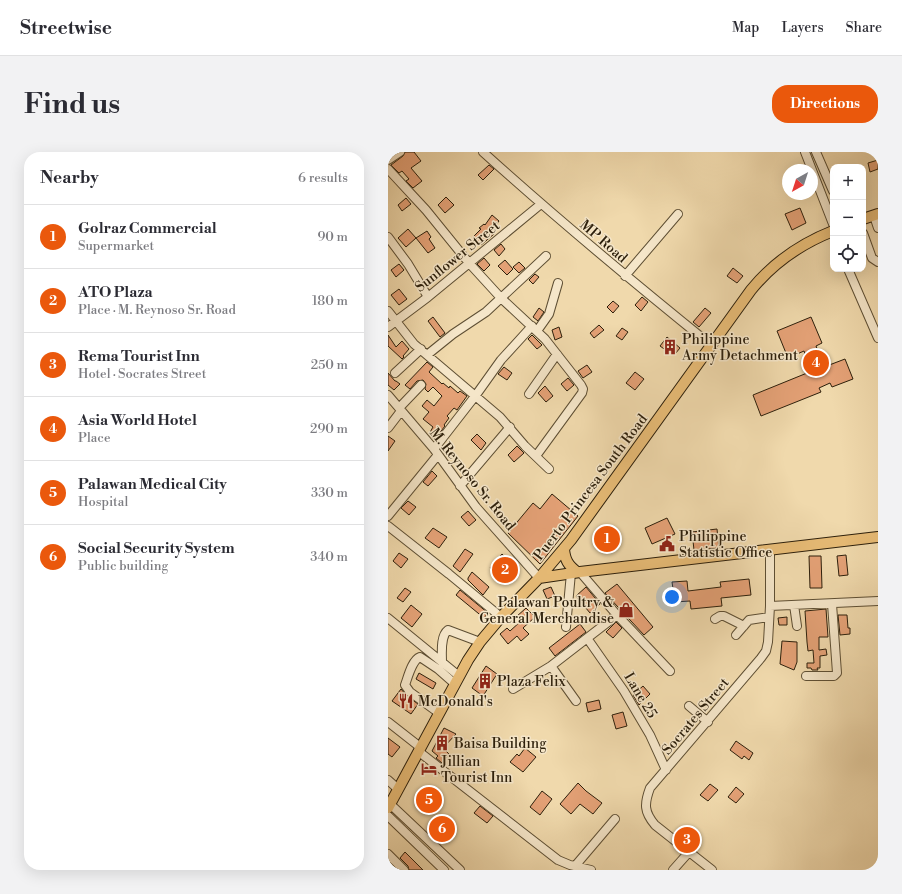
<!DOCTYPE html>
<meta charset="utf-8">
<style>
:root{--surface:#fff;--page:#f2f2f3;--text:#2b2b33;--muted:#7c7c81;--line:#e1e1e2;--accent:#ea580c}
body{margin:0;font-family:"Libre Bodoni",serif;background:var(--page);color:var(--text)}
.controls{position:absolute;right:12px;top:12px;display:grid;overflow:hidden;border-radius:8px;box-shadow:0 4px 16px #0002}
.controls button{width:36px;height:36px;display:grid;place-items:center;padding:0;border:0;border-bottom:1px solid var(--line);background:var(--surface);color:var(--text);font:20px sans-serif}
.compass{position:absolute;left:394px;top:12px;width:36px;height:36px;border-radius:50%;background:var(--surface);box-shadow:0 4px 16px #0002;rotate:219deg}
.you{position:absolute;left:284px;top:445px;width:14px;height:14px;margin:-10px;border:3px solid #fff;border-radius:50%;background:#1a73e8;box-shadow:0 0 0 6px #1a73e833}
.badge{display:grid;place-items:center;width:26px;height:26px;border-radius:50%;background:var(--accent);color:#fff;font-size:13px;font-weight:700}
.pin{position:absolute;translate:-50% -50%;border:2px solid #fff;box-shadow:0 1px 4px #0006}
.list{margin:0;padding:0;list-style:none}
h2{display:flex;justify-content:space-between;align-items:center;height:52px;margin:0;padding:0 16px;font-size:17px}
h2 small{font-size:13px;font-weight:400;color:var(--muted)}
.list li{display:grid;grid-template-columns:26px 1fr auto;gap:12px;align-items:center;box-sizing:border-box;height:64px;padding:0 16px;border-top:1px solid var(--line)}
.list b{display:block;font-size:15px;white-space:nowrap}
.list p{margin:0;font-size:13px;white-space:nowrap;color:var(--muted)}
.list em{font-size:13px;font-style:normal;color:var(--muted)}
.icon{flex:none;width:22px;height:22px;fill:none;stroke:currentColor;stroke-width:2;stroke-linecap:round;stroke-linejoin:round}
.map{position:relative;flex:none;width:490px;height:718px;overflow:hidden;border-radius:16px}
header{display:flex;align-items:center;gap:24px;box-sizing:border-box;height:56px;padding:0 20px;background:var(--surface);border-bottom:1px solid var(--line)}
header strong{font-size:19px}
nav{display:flex;gap:22px;margin-inline-start:auto;font-size:14px}
.intro{display:flex;align-items:center;justify-content:space-between;box-sizing:border-box;height:96px;padding:0 24px}
h1{margin:0;font-size:28px}
.button{padding:10px 18px;border-radius:16px;background:var(--accent);color:#fff;font-size:14px;font-weight:700}
main{display:flex;gap:24px;padding:0 24px}
aside{flex:1;background:var(--surface);border-radius:16px;box-shadow:0 4px 16px #0002}
.map>svg:first-child{display:block}
</style>
<header>
<strong>Streetwise</strong>
<nav><a>Map</a><a>Layers</a><a>Share</a></nav>
</header>
<div class="intro"><h1>Find us</h1><a class="button">Directions</a></div>
<main>
<aside>
<h2>Nearby<small>6 results</small></h2>
<ul class="list">
<li><span class="badge">1</span><div><b>Golraz Commercial</b><p>Supermarket</p></div><em>90 m</em></li>
<li><span class="badge">2</span><div><b>ATO Plaza</b><p>Place · M. Reynoso Sr. Road</p></div><em>180 m</em></li>
<li><span class="badge">3</span><div><b>Rema Tourist Inn</b><p>Hotel · Socrates Street</p></div><em>250 m</em></li>
<li><span class="badge">4</span><div><b>Asia World Hotel</b><p>Place</p></div><em>290 m</em></li>
<li><span class="badge">5</span><div><b>Palawan Medical City</b><p>Hospital</p></div><em>330 m</em></li>
<li><span class="badge">6</span><div><b>Social Security System</b><p>Public building</p></div><em>340 m</em></li>
</ul>
</aside>
<div class="map">
<svg width="490" height="718" viewBox="0 0 490 718">
<rect width="100%" height="100%" fill="#f0d9ac"/>
<filter id="stains"><feTurbulence type="fractalNoise" baseFrequency=".005" numOctaves="4"/><feColorMatrix values="0 0 0 0 .2 0 0 0 0 .09 0 0 0 0 .02 0 0 0 .5 -.17"/></filter>
<radialGradient id="worn" r=".72"><stop offset=".6" stop-color="#630" stop-opacity="0"/><stop offset="1" stop-color="#630" stop-opacity=".3"/></radialGradient>
<!-- building -->
<path fill="#e4a176" stroke="#2c1f0b" d="M17 0H26L33 9 23 16 34 29 25 36 18 29 21 27 14 19 11 21 3 13 15 4Z
M490 8V17L482 20 480 11Z
M101 13 106 17 95 28 90 23Z
M58 45 66 53 57 61 50 53Z
M18 46 23 52 14 59 10 53Z
M412 56 418 71 404 78 397 62Z
M104 63 111 69 103 79 106 82 93 93 85 85 93 77 91 76 96 72 97 73Z
M20 77 28 86 18 95 10 86Z
M39 79 43 85 41 87 47 96 40 101 28 86Z
M113 92 117 97 111 104 106 98Z
M96 106 102 113 96 119 89 112Z
M117 108 125 117 119 123 110 114Z
M131 110 137 116 131 121 125 115Z
M11 112 16 118 8 125 3 118Z
M345 116 355 124 349 131 339 124Z
M147 122 151 125 145 132 141 128Z
M11 137 19 147 11 153 3 143Z
M254 145 260 150 253 159 247 153Z
M225 149 231 154 225 161 219 155Z
M151 156 156 160 150 169 145 165Z
M317 156 323 161 311 175 305 170Z
M45 165 57 181 52 185 40 169Z
M423 165 434 191 428 194 436 215 457 207 465 227 444 235 442 231 431 236 433 240 373 264 365 243 424 219 416 199 400 206 389 179Z
M211 173 216 178 206 186 202 181Z
M171 175 174 185 167 188 164 178Z
M234 176 240 180 234 188 228 184Z
M0 183 8 195 14 189 21 197 15 204 16 205 14 207 0 194Z
M144 183 154 193 149 197 140 187Z
M279 185 292 196 287 202 281 197 279 199 272 194Z
M39 210 45 215 41 220 54 232 55 231 61 236 62 234 70 241 72 239 79 244 69 258 66 256 59 264 61 266 56 273 57 274 46 288 41 282 45 275 35 267 41 260 34 254 39 248 46 254 54 244 45 235 40 240 37 237 38 232 35 228 29 229 22 237 17 233Z
M199 213 204 220 195 226 190 219Z
M116 215 124 221 119 228 110 222Z
M247 220 256 227 247 238 238 231Z
M0 221 7 229H8L12 232 6 238 0 233Z
M180 226 186 233 179 239 173 232Z
M157 234 165 244 158 250 150 241Z
M89 282 98 291 93 298 83 288Z
M0 284 7 289 0 299Z
M129 294 136 301 126 310 120 303Z
M44 319 49 324 40 334 35 330Z
M164 342 190 364 152 412 120 381 145 351 152 357Z
M20 349 28 355 21 363 13 356Z
M80 359 88 368 81 374 73 365Z
M279 366 287 382 264 392 257 376Z
M45 376 59 385 51 396 37 386Z
M329 377 331 396 306 398 304 380Z
M77 397 85 402 72 420 65 414Z
M11 401 20 407 13 416 5 409Z
M114 402 128 416 130 421 120 431 102 416Z
M458 403 460 423 451 424 449 404Z
M421 404H433L434 436H422Z
M84 420 101 435 95 443 80 428V426Z
M361 427 363 443 333 446 334 454 303 457 302 449 287 450 284 430 299 429 300 439 333 435 332 430Z
M229 432 265 475 256 483 217 441Z
M163 435 167 444 159 447 155 438Z
M198 435 212 452 202 461 188 444Z
M17 436 23 440 15 450 9 446Z
M72 438 100 461 96 466 68 443Z
M23 453 34 462 24 475 13 466Z
M138 456 147 465 135 476 141 482 133 489 129 484 120 492 112 482 119 476 122 479 133 469 128 465Z
M438 457 440 485H431V498L438 497 439 503 432 504V516H429L430 518H424L423 516H419V511H426L425 498 420 499 419 490 417 459Z
M450 463H459L460 476H462V482L452 483Z
M399 465V473H391L390 466Z
M228 470 234 476 225 486 218 480Z
M192 472 198 480 167 504 161 496Z
M394 489 409 490V510L406 518 392 512Z
M98 514 109 522 95 544 84 536Z
M31 521 48 531 45 537 28 527Z
M255 534 262 542 251 553 245 543Z
M13 537 19 544 30 552 23 562 4 549Z
M211 548 213 557 200 560 198 551Z
M235 560 239 574 228 577 224 563Z
M56 576 68 582 55 596 61 602 54 611 48 606 50 604 44 599Z
M0 586 12 595 4 605 0 602Z
M348 589 365 601 361 608 356 604 354 607 342 598Z
M137 596 148 605 135 620 122 610 129 602 131 604Z
M190 631 198 639 214 651 205 662 192 652 183 662 172 652Z
M322 632 330 638 320 649 312 643Z
M348 635 356 642 348 651 340 645Z
M154 639 164 647 152 663 142 655Z
M92 654 105 664 99 671 86 661Z
M17 700 35 718H21L20 714 12 706Z"/>
<g fill="none" stroke-linecap="round" stroke-linejoin="round">
<defs>
<path id="minor" d="M95 0C169 67 245 130 323 193
M417 0 445 72
M428 0 445 39
M0 8 12 0
M0 17 38 58 81 111 113 146 157 187 193 233 195 237 194 241 148 304
M486 64 490 76
M475 81 484 106 490 110
M0 85 20 112 40 145
M460 117 490 186
M237 124 290 62
M0 159 26 192 112 265 137 294 161 317
M0 175 40 145 153 52
M149 179 161 162 170 131
M39 203 65 182 98 160 158 104
M7 221 33 197
M141 242 169 202
M0 243 46 297 88 355 151 426
M11 256 33 233
M0 276 13 259
M46 297 88 243 113 208 144 174
M72 334 122 275
M0 364 49 304
M0 374 61 422 113 465
M192 420 229 463 282 519
M406 453 409 474
M382 454 490 449
M0 466 71 524
M327 467 332 464H336L356 474
M178 475 183 421
M348 483 361 468 381 465
M199 486 236 539 262 583 278 618
M54 510C54 501 52 484 60 478L92 490
M163 514 188 549
M418 524H446L449 521 444 452
M125 537 163 514 229 463
M301 554 320 570
M51 561 22 540 17 533C20 525 24 508 32 505L50 517 67 532
M0 570 32 595
M30 599 170 708 182 713 203 718
M0 628 10 637
M2 652 72 718
M0 664 56 718
M0 702 16 718
M187 714 227 667
M285 718 301 700
M324 718 267 673C256 660 256 652 262 636L373 506 378 499 380 490 382 454V397"/>
<path id="major" d="M475 67 490 62
M176 397C177 408 180 413 189 420
M151 426 192 420 490 385
M0 656 80 508 92 490 113 465 151 426 183 388 363 138C385 111 412 92 445 79"/>
</defs>
<!-- minor casing -->
<use href="#minor" stroke="#5d4e33" stroke-width="10"/>
<!-- major casing -->
<use href="#major" stroke="#2c1f0b" stroke-width="12"/>
<!-- minor -->
<use href="#minor" stroke="#f5e6c9" stroke-width="8"/>
<!-- major -->
<use href="#major" stroke="#e8bc76" stroke-width="10"/>
</g>
<!-- icons -->
<defs>
<symbol id="building-bare" viewBox="-9 -9 18 18"><path d="M-4-6H4V6H1V3H-1V6H-4ZM-2.5-4.3h1.7v1.8h-1.7ZM.8-4.3h1.7v1.8H.8ZM-2.5-1h1.7V.8h-1.7ZM.8-1h1.7V.8H.8Z" fill="#8f2418" stroke="#f5e6c9" stroke-width="2.5" paint-order="stroke"/></symbol>
<symbol id="civic-bare" viewBox="-9 -9 18 18"><path d="M-.6-6.5H3V-4.5H.6V-3L4-1V1h2V6H-6V1h2V-1L-.6-3ZM-1.2 2.5V6h2.4V2.5Z" fill="#8f2418" stroke="#f5e6c9" stroke-width="2.5" paint-order="stroke"/></symbol>
<symbol id="shop-bare" viewBox="-9 -9 18 18"><path d="M-5-2.5h2.3a2.7 3.5 0 0 1 5.4 0H5L5.5 6h-11ZM-1.5-2.5h3a1.5 2.3 0 0 0-3 0Z" fill="#8f2418" stroke="#f5e6c9" stroke-width="2.5" paint-order="stroke"/></symbol>
<symbol id="restaurant-bare" viewBox="-9 -9 18 18"><path d="M-5-6h1v4h1v-4h1v4h1v-4h1v5L-1.5 .5V6h-2V.5L-5-1ZM5-6V6H3V1.5H1.5Q1.5-4 5-6Z" fill="#8f2418" stroke="#f5e6c9" stroke-width="2.5" paint-order="stroke"/></symbol>
<symbol id="hotel-bare" viewBox="-9 -9 18 18"><path d="M-6-4.5h1.5V1H6V5H4.5V3h-9V5H-6ZM-4 0a1.8 1.8 0 1 1 3.6 0ZM.5 0V-2.5h3Q6-2.5 6 0Z" fill="#8f2418" stroke="#f5e6c9" stroke-width="2.5" paint-order="stroke"/></symbol>
</defs>
<g fill-rule="evenodd">
<use href="#building-bare" x="271" y="184" width="22" height="22"/>
<use href="#civic-bare" x="268" y="381" width="22" height="22"/>
<use href="#shop-bare" x="227" y="447" width="22" height="22"/>
<use href="#building-bare" x="86" y="518" width="22" height="22"/>
<use href="#restaurant-bare" x="7" y="538" width="22" height="22"/>
<use href="#building-bare" x="43" y="580" width="22" height="22"/>
<use href="#hotel-bare" x="30" y="606" width="22" height="22"/>
</g>
<g text-anchor="middle" stroke-width="3" stroke-linejoin="round" paint-order="stroke">
<!-- street labels -->
<g font-size="14" fill="#2c1f0b" stroke="#f5e6c9">
<text transform="translate(216 89) rotate(41)" y="5">MP Road</text>
<text transform="translate(69 104) rotate(-39)" y="5">Sunflower Street</text>
<text transform="translate(85 327) rotate(51)" y="5">M. Reynoso Sr. Road</text>
<text transform="translate(202 335) rotate(-53)" y="5">Puerto Princesa South Road</text>
<text transform="translate(253 543) rotate(59)" y="5">Lane 25</text>
<text transform="translate(307 564) rotate(-50)" y="5">Socrates Street</text>
</g>
<!-- poi labels -->
<g font-size="14" fill="#2c1f0b" stroke="#f5e6c9" text-anchor="start">
<text x="294" y="192">Philippine<tspan x="294" dy="16">Army Detachment</tspan></text>
<text x="291" y="389">Philippine<tspan x="291" dy="16">Statistic Office</tspan></text>
<text x="226" y="455" text-anchor="end">Palawan Poultry &amp;<tspan x="226" dy="16">General Merchandise</tspan></text>
<text x="109" y="534">Plaza Felix</text>
<text x="30" y="554">McDonald's</text>
<text x="66" y="596">Baisa Building</text>
<text x="53" y="614">Jillian<tspan x="53" dy="16">Tourist Inn</tspan></text>
</g>
</g>
<rect width="100%" height="100%" filter="url(#stains)"/>
<rect width="100%" height="100%" fill="url(#worn)"/>
</svg>
<div class="controls">
<button>+</button>
<button>−</button>
<button><svg class="icon" aria-label="locate" viewBox="0 0 24 24"><circle cx="12" cy="12" r="6"/><path d="M12 2v4M12 18v4M2 12h4M18 12h4"/></svg></button>
</div>
<svg class="compass" viewBox="-18 -18 36 36"><path d="M0-13l5 13h-10z" fill="#e53935"/><path d="M0 13l5-13h-10z" fill="#7c7c81"/></svg>
<div class="you"></div>
<div class="pin badge" style="left:219px;top:387px">1</div>
<div class="pin badge" style="left:117px;top:418px">2</div>
<div class="pin badge" style="left:299px;top:688px">3</div>
<div class="pin badge" style="left:428px;top:211px">4</div>
<div class="pin badge" style="left:41px;top:648px">5</div>
<div class="pin badge" style="left:54px;top:677px">6</div>
</div>
</main>
